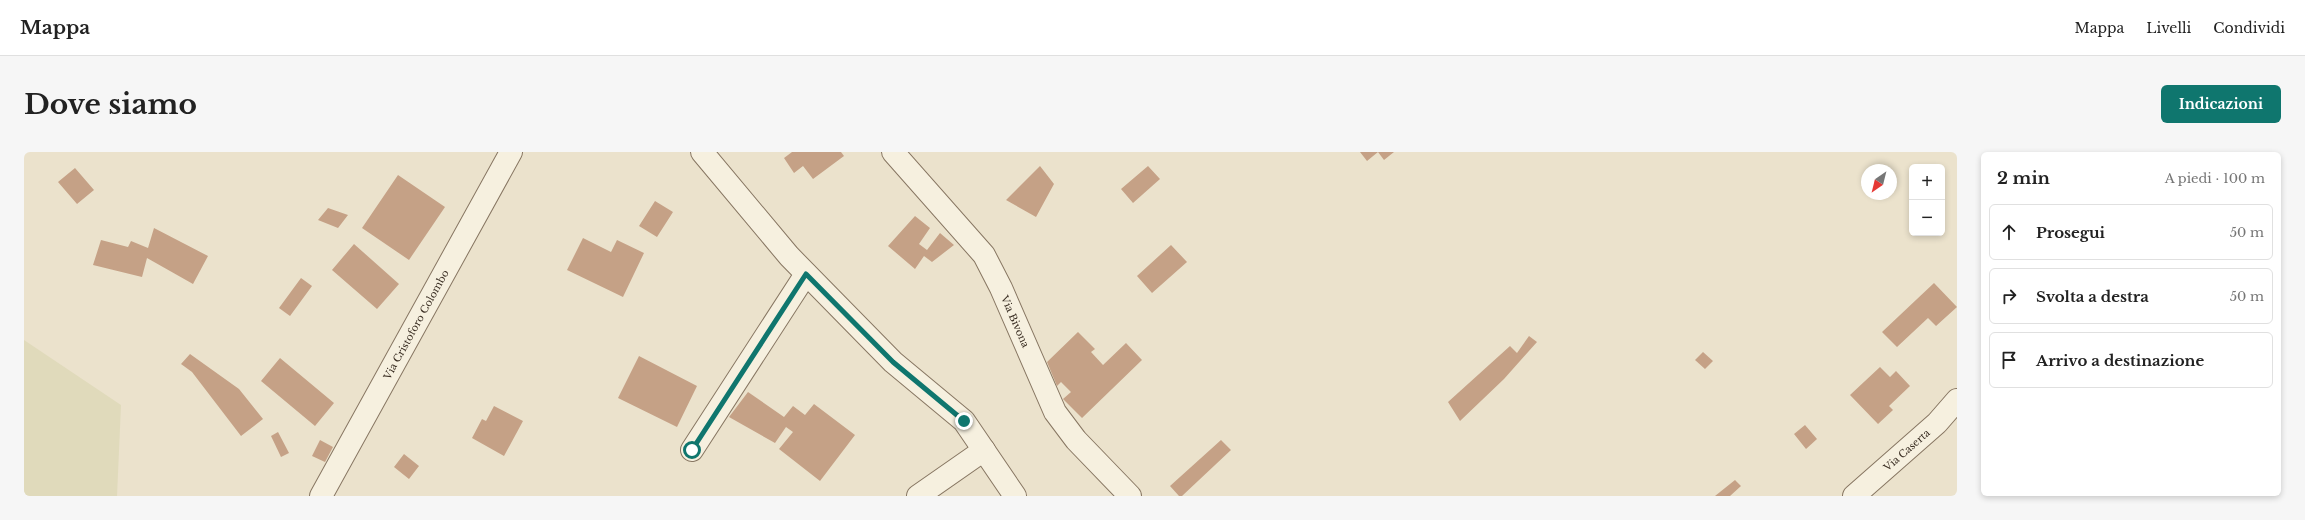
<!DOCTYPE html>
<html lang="it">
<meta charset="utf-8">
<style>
:root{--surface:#fff;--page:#f6f6f6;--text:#222;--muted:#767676;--line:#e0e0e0;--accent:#0f766e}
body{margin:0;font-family:"Libre Baskerville",serif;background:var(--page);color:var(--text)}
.controls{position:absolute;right:12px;top:12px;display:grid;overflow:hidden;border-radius:6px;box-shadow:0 2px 6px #0003}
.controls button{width:36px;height:36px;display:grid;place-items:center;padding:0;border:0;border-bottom:1px solid var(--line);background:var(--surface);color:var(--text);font:20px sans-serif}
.compass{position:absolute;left:1837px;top:12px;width:36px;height:36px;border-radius:50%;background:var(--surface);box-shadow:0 2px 6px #0003;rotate:215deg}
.stop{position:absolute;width:12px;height:12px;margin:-9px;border:3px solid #0f766e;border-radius:50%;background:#fff}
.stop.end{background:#0f766e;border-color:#fff;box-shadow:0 1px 4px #0008}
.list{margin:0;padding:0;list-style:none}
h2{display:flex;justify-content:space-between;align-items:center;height:52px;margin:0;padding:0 16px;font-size:17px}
h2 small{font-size:13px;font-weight:400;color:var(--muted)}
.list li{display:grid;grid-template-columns:26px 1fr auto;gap:12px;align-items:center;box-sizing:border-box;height:56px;margin:0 8px 8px;padding:0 8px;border:1px solid var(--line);border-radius:6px}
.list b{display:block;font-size:15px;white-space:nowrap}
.list em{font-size:13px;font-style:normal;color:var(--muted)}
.icon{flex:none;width:22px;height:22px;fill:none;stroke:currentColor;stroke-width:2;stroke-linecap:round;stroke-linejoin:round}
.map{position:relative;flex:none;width:1933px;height:344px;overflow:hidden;border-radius:6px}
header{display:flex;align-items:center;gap:24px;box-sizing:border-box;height:56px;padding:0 20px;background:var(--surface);border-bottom:1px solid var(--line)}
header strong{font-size:19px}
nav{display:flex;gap:22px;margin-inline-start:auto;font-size:14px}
.intro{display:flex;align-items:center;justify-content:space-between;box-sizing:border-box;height:96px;padding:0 24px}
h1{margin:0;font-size:28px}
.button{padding:10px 18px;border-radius:6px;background:var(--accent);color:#fff;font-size:14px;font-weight:700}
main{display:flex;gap:24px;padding:0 24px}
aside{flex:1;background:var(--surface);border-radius:6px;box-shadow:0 2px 6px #0003}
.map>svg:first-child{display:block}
</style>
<header>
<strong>Mappa</strong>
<nav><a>Mappa</a><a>Livelli</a><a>Condividi</a></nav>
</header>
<div class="intro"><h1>Dove siamo</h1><a class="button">Indicazioni</a></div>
<main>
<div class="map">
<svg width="1933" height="344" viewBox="0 0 1933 344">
<rect width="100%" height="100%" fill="#ebe2cc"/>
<!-- farmland -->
<path fill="#e0dabb" d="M0 188 97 253 93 344H0Z"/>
<!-- building -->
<path fill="#c5a186" d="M768 0H817L820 4 789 27 779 14 770 21 760 6Z
M1336 0H1370L1360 8 1354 0 1343 9Z
M1016 14 1030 32 1012 65 982 48Z
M1124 14 1136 27 1109 51 1097 37Z
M51 16 70 38 53 52 34 30Z
M374 23 421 55 385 108 338 76Z
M631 49 649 60 633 85 615 74Z
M304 56 324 63 314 76 294 68Z
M891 64 906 76 895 92 903 98 916 81 930 93 908 110 900 104 891 117 864 94Z
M130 76 184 104 169 132 123 106 118 125 69 113 77 88 104 95 107 89 124 96Z
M559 86 587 100 593 88 620 101 599 145 543 118Z
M330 92 375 132 353 157 308 118Z
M1147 93 1163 110 1128 141 1113 124Z
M277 126 288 134 266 164 255 156Z
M1910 131 1933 155 1912 174 1904 166 1873 195 1858 180Z
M1054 180 1071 197 1067 200 1079 213 1102 191 1118 208 1058 266 1039 247 1047 240 1037 230 1033 234 1023 210Z
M1505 184 1513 190 1480 227 1436 269 1424 250 1486 194 1493 201Z
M1679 200 1689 209 1681 217 1671 208Z
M166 202 215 237 239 267 217 284 168 220 157 212Z
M615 204 673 234 653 275 594 246Z
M256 206 310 251 291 274 237 229Z
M1856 215 1866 225 1872 219 1886 234 1865 254 1869 258 1854 272 1826 243Z
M724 240 760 265 769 254 781 263 790 252 831 283 796 329 755 297 769 280 762 275 751 291 705 265Z
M470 254 499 269 480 304 448 286 458 267 462 269Z
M1781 273 1793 287 1782 297 1770 282Z
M254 280 265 301 257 305 247 284Z
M296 288 309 295 301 310 288 304Z
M1197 288 1207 298 1158 344H1155L1146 334Z
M380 302 395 314 385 327 370 315Z
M1711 328 1717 334 1706 344H1691Z"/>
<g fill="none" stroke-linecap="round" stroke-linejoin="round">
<defs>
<g id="minor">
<path d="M678 0 765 104 869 210 940 269 991 344"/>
<path id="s1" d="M869 0 960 103 977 136 1031 260 1052 288 1106 344"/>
<path d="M668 298 782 122"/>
<path id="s2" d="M297 344 487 0"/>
<path d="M894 344 960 298"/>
<path id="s3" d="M1830 344 1913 271 1933 248"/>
</g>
</defs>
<!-- minor casing -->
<use href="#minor" stroke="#877662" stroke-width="24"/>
<!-- minor -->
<use href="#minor" stroke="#f6f0df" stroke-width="22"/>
</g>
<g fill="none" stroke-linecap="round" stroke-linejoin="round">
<!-- route -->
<path stroke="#0f766e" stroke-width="5" d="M668 298 782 122 869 210 940 269"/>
</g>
<g text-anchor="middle" stroke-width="3" stroke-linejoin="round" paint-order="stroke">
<!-- street labels -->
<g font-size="10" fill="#3a2e23" stroke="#f3ecdb">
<text dy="4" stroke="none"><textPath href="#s1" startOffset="211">Via Bivona</textPath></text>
<text dy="4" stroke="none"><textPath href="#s2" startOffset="196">Via Cristoforo Colombo</textPath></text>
<text dy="4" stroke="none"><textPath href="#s3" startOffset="70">Via Caserta</textPath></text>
</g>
</g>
</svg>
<div class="controls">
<button>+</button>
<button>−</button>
</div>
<svg class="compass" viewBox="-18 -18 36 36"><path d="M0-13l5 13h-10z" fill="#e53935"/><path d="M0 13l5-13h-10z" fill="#767676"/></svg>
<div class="stop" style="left:668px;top:298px"></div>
<div class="stop end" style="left:940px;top:269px"></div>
</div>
<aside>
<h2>2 min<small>A piedi · 100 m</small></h2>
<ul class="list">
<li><svg class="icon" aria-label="ahead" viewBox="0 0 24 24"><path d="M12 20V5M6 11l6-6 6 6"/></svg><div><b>Prosegui</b></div><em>50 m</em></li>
<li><svg class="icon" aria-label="right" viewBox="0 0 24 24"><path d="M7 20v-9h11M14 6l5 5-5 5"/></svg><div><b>Svolta a destra</b></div><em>50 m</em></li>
<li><svg class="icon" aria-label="arrive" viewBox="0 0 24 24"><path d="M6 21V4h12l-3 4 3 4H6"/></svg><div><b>Arrivo a destinazione</b></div></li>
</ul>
</aside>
</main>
